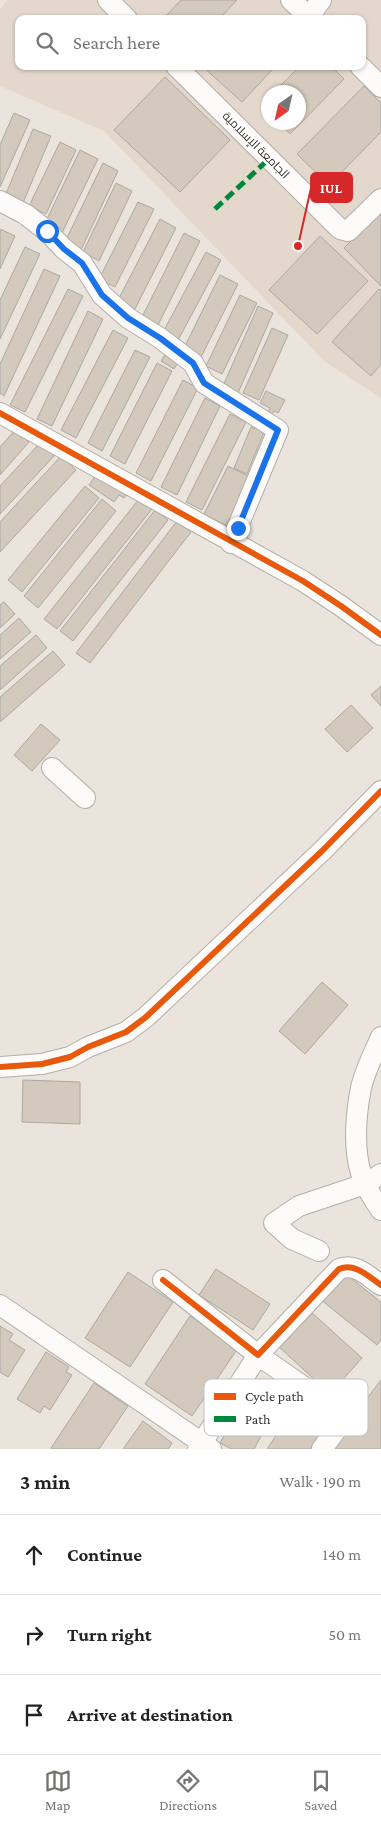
<!DOCTYPE html>
<meta charset="utf-8">
<style>
:root{--surface:#fff;--page:#f6f6f6;--text:#222;--muted:#767676;--line:#e0e0e0;--accent:#76726c}
body{margin:0;font-family:"Crimson Pro",Cairo,serif;background:var(--page);color:var(--text)}
.compass{position:absolute;left:261px;top:85px;width:45px;height:45px;border-radius:50%;background:var(--surface);box-shadow:0 1px 4px #0004;rotate:214deg}
.stop{position:absolute;width:15px;height:15px;margin:-11px;border:4px solid #1a73e8;border-radius:50%;background:#fff}
.stop.end{background:#1a73e8;border-color:#fff;box-shadow:0 1px 5px #0008}
.list{margin:0;padding:0;list-style:none}
h2{display:flex;justify-content:space-between;align-items:center;height:65px;margin:0;padding:0 20px;font-size:21px}
h2 small{font-size:16px;font-weight:400;color:var(--muted)}
.list li{display:grid;grid-template-columns:32px 1fr auto;gap:15px;align-items:center;box-sizing:border-box;height:80px;padding:0 20px;border-top:1px solid var(--line)}
.list b{display:block;font-size:19px;white-space:nowrap}
.list em{font-size:16px;font-style:normal;color:var(--muted)}
.icon{flex:none;width:28px;height:28px;fill:none;stroke:currentColor;stroke-width:2;stroke-linecap:round;stroke-linejoin:round}
.map{position:relative;flex:none;width:381px;height:1449px;overflow:hidden}
.search{position:absolute;background:var(--surface);box-shadow:0 1px 4px #0004;left:15px;right:15px;top:15px;height:55px;display:flex;align-items:center;gap:12px;box-sizing:border-box;padding:0 18px;border-radius:10px;color:var(--muted);font-size:19px}
.sheet{height:305px;background:var(--surface)}
nav{display:flex;justify-content:space-around;align-items:center;box-sizing:border-box;height:70px;border-top:1px solid var(--line);background:var(--surface);font-size:14px;color:var(--muted)}
nav a{display:grid;justify-items:center;gap:2px}
nav .on{color:var(--accent)}
.map>svg:first-child{display:block}
</style>
<div class="map">
<svg width="381" height="1449" viewBox="0 0 381 1449">
<rect width="100%" height="100%" fill="#eae4dd"/>
<!-- built -->
<path fill="#e3d8cb" fill-rule="evenodd" d="M8 0H381V398L324 361 104 131 0 86V9ZM19 19H362V66H19ZM268 92H298V122H268Z"/>
<!-- building -->
<path fill="#d3c9bd" stroke="#aca8a3" d="M181 0H237L219 19H168L166 16Z
M202 66H268L272 70 242 102Z
M300 66H331L344 79 290 134 278 122H298V92H274Z
M165 77 230 140 180 192 114 130Z
M364 86 381 103V132L329 185 297 154Z
M14 113 30 120 0 187V145Z
M33 129 51 136 23 203 5 196Z
M60 142 76 150 46 214 29 206Z
M80 150 98 159 61 235 46 221Z
M103 163 118 171 81 250 65 242Z
M116 183 132 191 99 261 83 252Z
M138 202 154 209 115 287 99 279Z
M381 211V286L344 248Z
M160 219 176 228 134 311 117 302Z
M0 229 15 236 0 269Z
M184 233 200 241 158 325 142 317Z
M320 236 368 281 317 334 269 290Z
M25 247 40 254 0 339V300Z
M206 252 221 260 177 342 162 334Z
M44 269 60 276 4 396 0 393V364Z
M220 275 238 284 201 357 184 348Z
M68 289 83 296 25 412 10 405Z
M379 289 381 291V364L371 376 332 342Z
M240 295 257 303 222 374 206 366Z
M258 306 273 313 238 393 223 386Z
M88 311 103 319 52 426 37 419Z
M272 328 288 335 259 400 243 393Z
M113 330 128 338 76 438 61 430Z
M135 350 150 357 102 451 88 443Z
M166 353 179 361 174 369 161 361Z
M157 363 172 371 125 464 110 456Z
M183 380 198 388 151 481 136 473Z
M266 391 285 400 278 413 274 411 271 416 267 415 270 408 260 403Z
M205 398 220 406 177 495 161 487Z
M230 414 246 422 202 510 186 502Z
M251 427 264 432 247 474 234 468Z
M15 430 29 442 0 475V447Z
M40 443 54 456 0 514V486Z
M61 456 76 470 0 552V522Z
M228 466 252 478 228 526 204 514Z
M97 473 127 494 124 498 119 495 114 502 89 485Z
M85 486 99 498 22 592 8 580Z
M102 499 116 511 38 608 24 596Z
M139 499 152 509 57 629 44 619Z
M155 510 168 520 73 641 60 631Z
M177 521 191 532 90 663 76 653Z
M4 602 15 614 0 628V605Z
M19 618 31 632 0 659V635Z
M36 635 47 648 0 690V666Z
M53 651 65 665 0 722V697Z
M381 686V706L371 695Z
M351 705 373 728 347 752 325 729Z
M41 724 60 740 32 771 14 755Z
M322 982 348 1005 305 1054 279 1031Z
M23 1080 80 1082V1124L22 1122Z
M216 1269 270 1304 253 1330 199 1295Z
M342 1271 381 1302V1340L377 1345 320 1299Z
M128 1272 173 1302 130 1367 85 1338Z
M310 1311 362 1358 330 1394 278 1346Z
M190 1316 238 1348 192 1416 145 1384Z
M0 1326 13 1334 9 1340 25 1350 8 1377 0 1372Z
M46 1352 69 1367 66 1372 72 1375 50 1410 44 1406 40 1413 17 1399Z
M381 1380V1449H329Z
M254 1381 283 1396 254 1449H231L220 1443Z
M94 1383 128 1406 99 1449H52L51 1448Z
M295 1408 325 1429 312 1449H267Z
M143 1421 172 1443 168 1449H123Z"/>
<g fill="none" stroke-linecap="round" stroke-linejoin="round">
<defs>
<path id="minor" d="M108 0 127 19
M291 0 311 19
M309 17 321 0
M176 66 340 229 348 231 381 199
M360 66 381 87
M0 201 25 214 47 231 64 249 82 263 102 295 128 318 160 338 193 363 204 383 278 430 231 543
M0 413 303 581 341 606 381 635
M52 768 85 798
M381 1037C374 1053 365 1070 361 1088 356 1113 353 1148 361 1173 365 1187 373 1199 381 1210
M0 1067 42 1064 70 1057 88 1047 126 1032 146 1017 322 851 381 791
M319 1251 292 1239 274 1223 299 1206 365 1184 381 1174
M163 1280 258 1355 339 1269C355 1262 369 1277 381 1285
M0 1305 211 1449
M198 1449 258 1355 337 1410 341 1420 336 1430 322 1449"/>
</defs>
<!-- minor casing -->
<use href="#minor" stroke="#b2aea8" stroke-width="22"/>
<!-- minor -->
<use href="#minor" stroke="#fcfbfa" stroke-width="20"/>
<!-- quiet -->
<path stroke="#00873e" stroke-width="5" stroke-dasharray="10 5" stroke-linecap="butt" d="M215 209 270 158"/>
<defs>
<path id="cycleway" d="M0 413 303 581 341 606 381 635
M0 1067 42 1064 70 1057 88 1047 126 1032 146 1017 322 851 381 791
M163 1280 258 1355 339 1269C355 1262 369 1277 381 1285"/>
</defs>
<!-- cycleway casing -->
<use href="#cycleway" stroke="#fff" stroke-width="9"/>
<!-- cycleway -->
<use href="#cycleway" stroke="#e8590c" stroke-width="6"/>
</g>
<g fill="none" stroke-linecap="round" stroke-linejoin="round">
<!-- route -->
<path stroke="#1a73e8" stroke-width="6" d="M47 231 64 249 82 263 102 295 128 318 160 338 193 363 204 383 278 430 238 528"/>
</g>
<g text-anchor="middle" stroke-width="5" stroke-linejoin="round" paint-order="stroke">
<!-- street labels -->
<g font-size="12" fill="#38342f" stroke="#fff">
<text transform="translate(256 145) rotate(45)" y="4">الجامعة الإسلامية</text>
</g>
</g>
<!-- legend -->
<rect x="204" y="1379" width="164" height="57" rx="8" fill="#fff" stroke="#c3c2c1" stroke-width="1"/>
<rect x="214" y="1393" width="22" height="7" fill="#e8590c"/>
<rect x="214" y="1416" width="22" height="6" fill="#00873e"/>
<g font-size="14" fill="#38342f">
<text x="245" y="1401">Cycle path</text>
<text x="245" y="1424">Path</text>
</g>
<!-- callouts -->
<path fill="none" stroke="#d62828" stroke-width="2" d="M298 246L311 188"/>
<circle fill="#d62828" stroke="#fff" stroke-width="2" cx="298" cy="246" r="5"/>
<rect fill="#d62828" stroke="#d62828" stroke-width="2" x="311" y="173" width="41" height="29" rx="5"/>
<g font-size="14" text-anchor="middle" font-weight="bold" fill="#fff">
<text x="331" y="193">IUL</text>
</g>
</svg>
<svg class="compass" viewBox="-18 -18 36 36"><path d="M0-13l5 13h-10z" fill="#e53935"/><path d="M0 13l5-13h-10z" fill="#767676"/></svg>
<div class="stop" style="left:47px;top:231px"></div>
<div class="stop end" style="left:238px;top:528px"></div>
<div class="search"><svg class="icon" aria-label="search" viewBox="0 0 24 24"><circle cx="10" cy="10" r="6"/><path d="M15 15l6 6"/></svg>Search here</div>
</div>
<section class="sheet">
<h2>3 min<small>Walk · 190 m</small></h2>
<ul class="list">
<li><svg class="icon" aria-label="ahead" viewBox="0 0 24 24"><path d="M12 20V5M6 11l6-6 6 6"/></svg><div><b>Continue</b></div><em>140 m</em></li>
<li><svg class="icon" aria-label="right" viewBox="0 0 24 24"><path d="M7 20v-9h11M14 6l5 5-5 5"/></svg><div><b>Turn right</b></div><em>50 m</em></li>
<li><svg class="icon" aria-label="arrive" viewBox="0 0 24 24"><path d="M6 21V4h12l-3 4 3 4H6"/></svg><div><b>Arrive at destination</b></div></li>
</ul>
</section>
<nav>
<a class="on"><svg class="icon" aria-label="map" viewBox="0 0 24 24"><path d="M3 6l6-2 6 2 6-2v14l-6 2-6-2-6 2zM9 4v14M15 6v14"/></svg>Map</a>
<a><svg class="icon" aria-label="directions" viewBox="0 0 24 24"><path d="M12 3l9 9-9 9-9-9zM9 14v-3h6M13 9l2 2-2 2"/></svg>Directions</a>
<a><svg class="icon" aria-label="saved" viewBox="0 0 24 24"><path d="M7 4h10v16l-5-4-5 4z"/></svg>Saved</a>
</nav>
